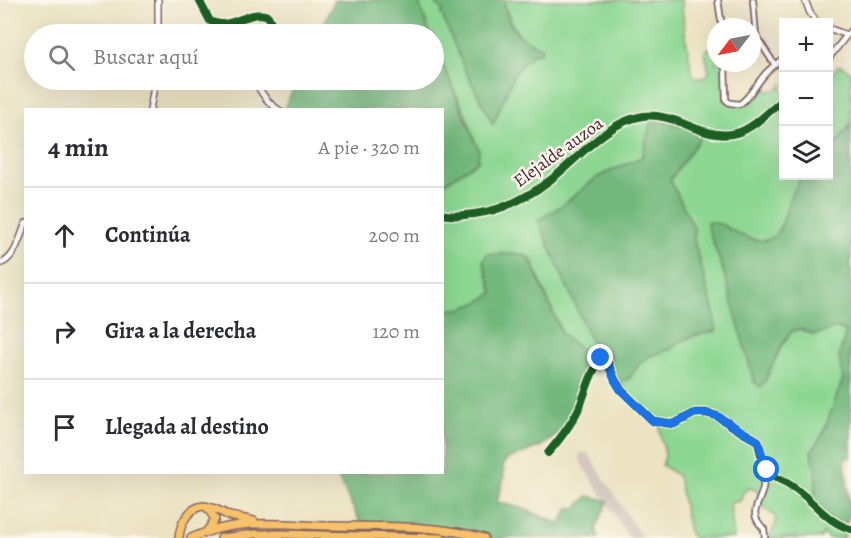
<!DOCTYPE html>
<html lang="es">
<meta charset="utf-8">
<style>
:root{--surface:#fff;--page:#f7f7f7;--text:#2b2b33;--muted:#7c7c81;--line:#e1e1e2}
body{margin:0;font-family:Alegreya,serif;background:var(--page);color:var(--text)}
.controls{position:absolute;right:18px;top:18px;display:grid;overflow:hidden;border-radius:0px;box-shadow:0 6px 24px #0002}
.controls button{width:54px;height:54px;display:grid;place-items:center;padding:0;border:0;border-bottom:2px solid var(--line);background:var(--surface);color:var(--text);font:30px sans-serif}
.compass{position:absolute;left:707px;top:18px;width:54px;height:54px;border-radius:50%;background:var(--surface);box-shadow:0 6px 24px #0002;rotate:238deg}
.stop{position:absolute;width:18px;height:18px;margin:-14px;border:4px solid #1a73e8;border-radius:50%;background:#fff}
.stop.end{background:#1a73e8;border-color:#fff;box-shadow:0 2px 6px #0008}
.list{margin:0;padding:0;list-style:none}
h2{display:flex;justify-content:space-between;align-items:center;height:78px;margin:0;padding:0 24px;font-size:26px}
h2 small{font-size:20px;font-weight:400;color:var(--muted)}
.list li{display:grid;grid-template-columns:39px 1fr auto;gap:18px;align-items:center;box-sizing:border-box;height:96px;padding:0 24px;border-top:2px solid var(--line)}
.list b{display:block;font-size:22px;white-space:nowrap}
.list em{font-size:20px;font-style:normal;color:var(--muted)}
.icon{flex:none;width:33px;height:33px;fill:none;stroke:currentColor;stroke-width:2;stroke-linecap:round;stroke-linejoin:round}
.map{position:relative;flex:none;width:851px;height:538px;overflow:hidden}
.search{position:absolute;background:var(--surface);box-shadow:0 6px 24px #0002;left:24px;top:24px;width:420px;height:66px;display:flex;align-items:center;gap:15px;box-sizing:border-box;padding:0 21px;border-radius:33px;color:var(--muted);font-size:22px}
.panel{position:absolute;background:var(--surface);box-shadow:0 6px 24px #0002;left:24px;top:108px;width:420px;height:366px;border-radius:0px}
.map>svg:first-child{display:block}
</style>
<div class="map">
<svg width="851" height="538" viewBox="0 0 851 538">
<rect width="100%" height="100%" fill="#fbf7ec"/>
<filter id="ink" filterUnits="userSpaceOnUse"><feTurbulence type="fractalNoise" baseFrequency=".0167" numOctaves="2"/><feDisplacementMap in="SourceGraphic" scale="12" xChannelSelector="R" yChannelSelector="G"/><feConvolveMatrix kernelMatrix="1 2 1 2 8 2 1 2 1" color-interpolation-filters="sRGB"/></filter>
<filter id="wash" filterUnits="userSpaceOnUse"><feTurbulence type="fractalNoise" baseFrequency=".008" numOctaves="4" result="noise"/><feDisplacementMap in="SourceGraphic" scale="24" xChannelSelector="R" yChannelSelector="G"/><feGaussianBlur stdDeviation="1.35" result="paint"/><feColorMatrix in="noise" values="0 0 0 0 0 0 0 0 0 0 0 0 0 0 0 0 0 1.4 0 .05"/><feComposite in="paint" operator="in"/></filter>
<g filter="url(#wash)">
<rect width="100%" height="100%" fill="#ece3c3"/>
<!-- industrial -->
<path fill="#cec1b9" d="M582 452 588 453 642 538H631L628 536 581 463 579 455Z"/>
<!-- green -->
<path fill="#8dd793" stroke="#6c7b5f" stroke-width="1.5" d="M418 0H432L443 10 442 13 465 70 493 124 514 75 522 64 535 52C519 36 508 24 504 0H682C681 10 690 72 695 78H703L709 73 705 52 709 48 716 46V63H724L725 101 741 105 751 100 761 85C768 93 777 92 783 84L784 176H800C800 186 791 191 789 200 783 224 776 252 745 237 737 234 729 227 720 224 716 223 711 225 707 225L729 289 765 381 782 345 792 331 800 329 814 335 836 328 846 331 839 357 843 379 823 434 811 452 816 473 815 504 832 520 846 523 844 538H828L823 533 821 538H769C778 520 782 519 763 507L757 491 751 488 744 491 740 501 730 503 734 538H693L689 531 678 476 662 465C670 453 658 439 660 426L646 408 643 409 629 395 619 381 628 379 639 364 650 356 671 349 678 343 693 336 716 331 715 317 694 240V228L670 180 704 132 686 125 667 122 642 157 598 177 563 205 538 220 591 341 600 353 590 367 584 352 562 334 532 261 525 255H495L483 261 493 293C477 304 462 312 443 309V184L478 161 469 122 436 50 434 34H430Z
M840 65 851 72V124L829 153V86C833 79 832 69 840 65Z"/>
<!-- forest -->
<path fill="#72b87d" stroke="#5e6c54" stroke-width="1.5" d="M335 0H418L430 34H319Z
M432 0H504C509 31 515 35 542 48L540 54 535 53 522 64 514 75 493 124 465 70 441 13 443 10Z
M434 44 479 150 478 161 443 184 442 110 284 109 298 80H434Z
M651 121 686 125 704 132 670 180 694 228V241L715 317 716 331 693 336 678 343 671 349 650 356 639 364 629 379 619 381C607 373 605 363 603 349L600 353 591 341 538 220 563 205 598 177 642 157Z
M851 124V458L846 457 845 462 850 514 846 523 832 520 815 504 816 473 811 452 823 434 843 379 839 357 846 331 836 328 814 335 800 329 792 331 782 345 765 381 760 387 754 382 723 269 707 225V222C717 221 724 226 733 231 771 252 780 238 789 200 791 191 800 186 800 176H828L829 153Z
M487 254H520L529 257 562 334 584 352 590 367 580 399 566 425 557 435 541 446 506 460 503 465 504 478 497 502 524 509 560 524 569 508H576L588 496 608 501 596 529 599 538H368L336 473 442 472 443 309C462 312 477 304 493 293L483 261Z"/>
</g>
<g filter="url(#ink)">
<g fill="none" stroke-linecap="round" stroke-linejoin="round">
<defs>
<path id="minor" d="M718 0 722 27
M753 0 756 36 775 65
M725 63 726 100 730 103 740 104C752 95 758 80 769 70 774 65 779 62 784 57
M548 453C561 438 575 420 582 401 588 385 591 372 601 358L606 359 615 380 621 390 653 421 674 424 695 413H706L717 416 740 431 758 441C760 449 761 460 766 468 773 479 784 480 793 487 814 501 826 522 851 529
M765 538 764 529C747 512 759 507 763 488 764 484 763 478 763 474L767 470"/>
<path id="tertiary" d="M158 0V34
M199 0 210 21C230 32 248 8 268 16L273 26 270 34
M805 0 810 13 817 22
M828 28 847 35
M828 59 851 30
M255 80C260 92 267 103 279 110
M150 110 155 80
M442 214C453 217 464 215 474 214 501 211 528 197 549 181 578 160 605 122 643 116 658 114 673 119 687 125 736 146 747 131 784 99
M0 264C16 258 19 238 26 223"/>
<path id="primary" d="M207 531 215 519 208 509
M179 538C180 524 188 508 203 506 213 506 222 513 230 516 238 518 246 519 254 521
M191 538C236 517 284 525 332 526 383 527 435 524 484 538
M221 538 254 534H276L442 538"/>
</defs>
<!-- minor casing -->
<use href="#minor" stroke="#836460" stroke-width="8"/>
<!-- tertiary casing -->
<use href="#tertiary" stroke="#836460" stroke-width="8"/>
<!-- primary casing -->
<use href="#primary" stroke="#836460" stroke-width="10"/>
<!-- minor -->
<use href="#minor" stroke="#fff" stroke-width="4.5"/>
<!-- tertiary -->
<use href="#tertiary" stroke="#fff" stroke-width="5"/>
<!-- primary -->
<use href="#primary" stroke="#f6c16b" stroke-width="7"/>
<defs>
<path id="cycleway" d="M199 0 210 21C230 32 248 8 268 16L273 26 270 34
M442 214C453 217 464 215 474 214 501 211 528 197 549 181 578 160 605 122 643 116 658 114 673 119 687 125 736 146 747 131 784 99
M548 453C561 438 575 420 582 401 588 385 591 372 601 358L606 359 615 380 621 390 653 421 674 424 695 413H706L717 416 740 431 758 441C760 449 761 460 766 468 773 479 784 480 793 487 814 501 826 522 851 529"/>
</defs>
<!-- cycleway casing -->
<use href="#cycleway" stroke="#fbf7ec" stroke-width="11"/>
<!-- cycleway -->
<use href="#cycleway" stroke="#1b5e20" stroke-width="8"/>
</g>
</g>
<g fill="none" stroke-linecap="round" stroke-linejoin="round" filter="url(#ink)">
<!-- route -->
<path stroke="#1a73e8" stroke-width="8" d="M601 358 606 359 615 380 621 390 653 421 674 424 695 413H706L717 416 758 441 767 470"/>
</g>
<g text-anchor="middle" stroke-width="5" stroke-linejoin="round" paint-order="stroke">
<!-- street labels -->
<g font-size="18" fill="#4a1f2b" stroke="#fbf7ec">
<text transform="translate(558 152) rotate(-36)" y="6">Elejalde auzoa</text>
</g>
</g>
</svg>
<div class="controls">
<button>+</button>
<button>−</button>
<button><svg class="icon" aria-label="layers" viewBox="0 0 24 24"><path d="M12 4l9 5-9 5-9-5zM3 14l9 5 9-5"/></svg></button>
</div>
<svg class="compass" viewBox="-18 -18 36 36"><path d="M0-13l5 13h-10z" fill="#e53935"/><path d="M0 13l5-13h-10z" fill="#7c7c81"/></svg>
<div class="stop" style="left:767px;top:470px"></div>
<div class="stop end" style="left:601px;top:358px"></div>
<div class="search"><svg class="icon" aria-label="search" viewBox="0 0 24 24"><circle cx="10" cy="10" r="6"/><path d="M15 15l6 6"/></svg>Buscar aquí</div>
<section class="panel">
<h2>4 min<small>A pie · 320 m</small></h2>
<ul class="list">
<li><svg class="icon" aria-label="ahead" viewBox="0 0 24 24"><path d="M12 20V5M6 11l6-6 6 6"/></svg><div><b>Continúa</b></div><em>200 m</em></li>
<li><svg class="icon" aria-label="right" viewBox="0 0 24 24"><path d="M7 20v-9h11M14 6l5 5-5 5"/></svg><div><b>Gira a la derecha</b></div><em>120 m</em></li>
<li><svg class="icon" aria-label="arrive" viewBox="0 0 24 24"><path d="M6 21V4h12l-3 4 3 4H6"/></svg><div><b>Llegada al destino</b></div></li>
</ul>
</section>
</div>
